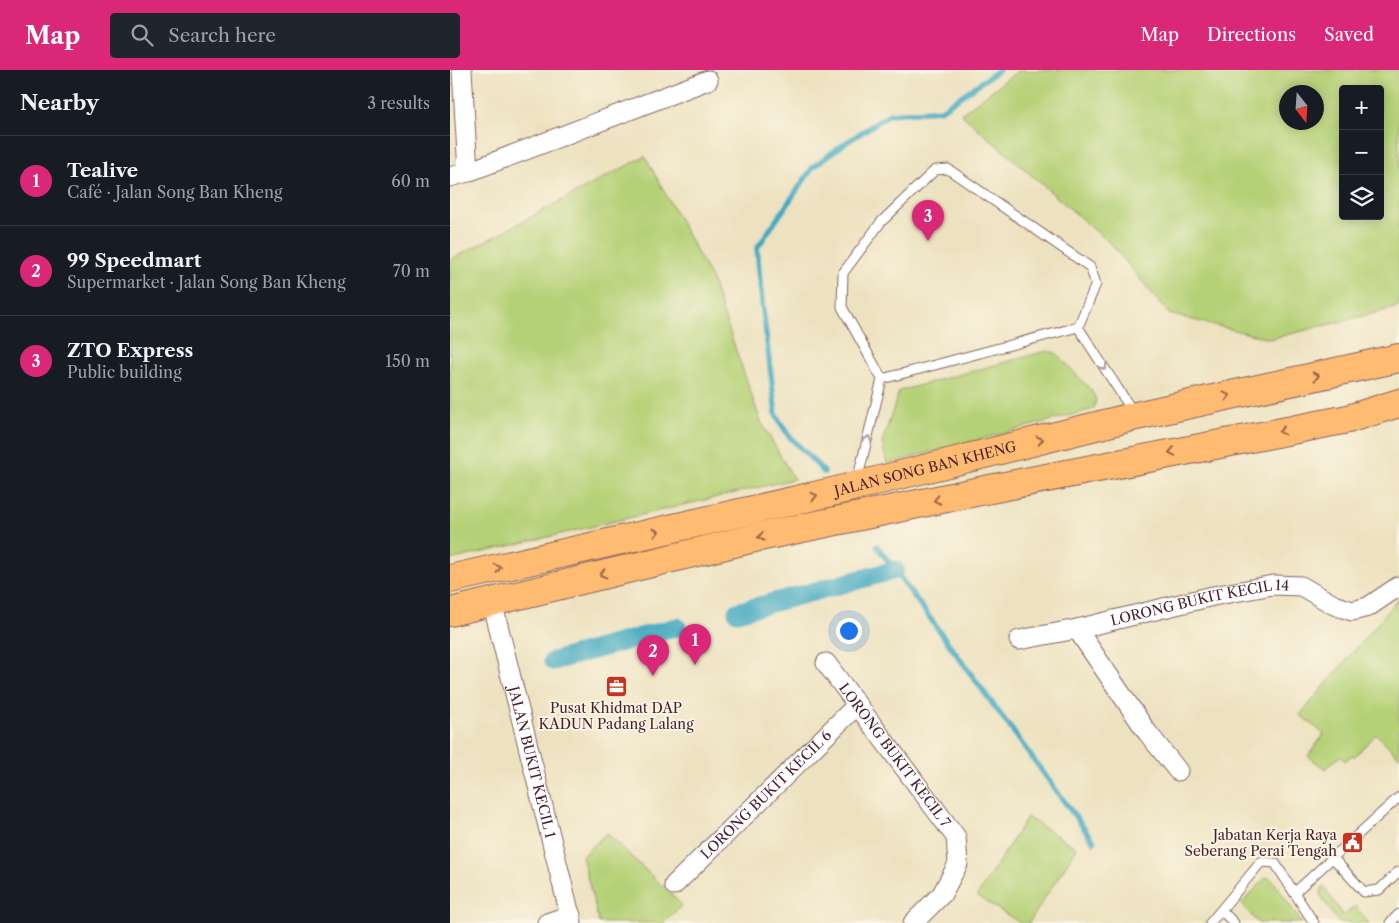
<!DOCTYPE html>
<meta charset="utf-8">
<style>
:root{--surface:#171b24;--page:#20242c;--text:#f1f3f6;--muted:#9ea1a6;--line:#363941;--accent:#db2777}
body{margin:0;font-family:"Libre Caslon Text",serif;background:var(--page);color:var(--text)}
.controls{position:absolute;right:15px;top:15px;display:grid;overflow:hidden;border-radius:5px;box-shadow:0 2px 12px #0003}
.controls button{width:45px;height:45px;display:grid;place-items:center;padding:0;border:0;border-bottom:1px solid var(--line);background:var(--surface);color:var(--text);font:25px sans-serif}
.compass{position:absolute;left:829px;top:15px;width:45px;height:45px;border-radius:50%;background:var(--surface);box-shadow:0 2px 12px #0003;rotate:163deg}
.you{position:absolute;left:398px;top:560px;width:18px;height:18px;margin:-12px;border:4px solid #fff;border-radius:50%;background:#1a73e8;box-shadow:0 0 0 8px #1a73e833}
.badge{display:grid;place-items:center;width:32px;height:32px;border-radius:50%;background:var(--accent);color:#fff;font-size:16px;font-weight:700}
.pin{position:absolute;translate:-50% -41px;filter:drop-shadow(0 1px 2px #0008)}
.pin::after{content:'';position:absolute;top:26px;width:18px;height:15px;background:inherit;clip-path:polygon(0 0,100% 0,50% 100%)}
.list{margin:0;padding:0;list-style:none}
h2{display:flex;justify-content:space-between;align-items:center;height:65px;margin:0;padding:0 20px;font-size:21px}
h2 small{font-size:16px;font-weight:400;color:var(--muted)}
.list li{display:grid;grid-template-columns:32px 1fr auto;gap:15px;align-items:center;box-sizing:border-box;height:90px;padding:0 20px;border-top:1px solid var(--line)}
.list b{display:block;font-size:19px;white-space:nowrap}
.list p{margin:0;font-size:16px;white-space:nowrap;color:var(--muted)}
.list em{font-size:16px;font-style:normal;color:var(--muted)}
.icon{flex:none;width:28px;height:28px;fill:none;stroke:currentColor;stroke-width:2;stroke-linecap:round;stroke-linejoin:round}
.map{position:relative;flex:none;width:949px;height:853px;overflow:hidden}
header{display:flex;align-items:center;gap:30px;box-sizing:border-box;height:70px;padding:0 25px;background:var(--accent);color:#fff}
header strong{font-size:24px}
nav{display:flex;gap:28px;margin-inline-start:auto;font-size:18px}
.search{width:350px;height:45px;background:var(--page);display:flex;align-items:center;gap:12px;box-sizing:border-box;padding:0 18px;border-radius:5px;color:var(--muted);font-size:19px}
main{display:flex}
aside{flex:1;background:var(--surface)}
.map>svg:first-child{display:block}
</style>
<header>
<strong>Map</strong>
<div class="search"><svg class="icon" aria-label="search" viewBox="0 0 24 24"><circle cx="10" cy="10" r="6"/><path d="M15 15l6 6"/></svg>Search here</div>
<nav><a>Map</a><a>Directions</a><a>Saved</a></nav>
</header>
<main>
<aside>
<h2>Nearby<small>3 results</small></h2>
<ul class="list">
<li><span class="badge">1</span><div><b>Tealive</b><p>Café · Jalan Song Ban Kheng</p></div><em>60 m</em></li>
<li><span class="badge">2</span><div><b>99 Speedmart</b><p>Supermarket · Jalan Song Ban Kheng</p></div><em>70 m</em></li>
<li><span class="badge">3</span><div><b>ZTO Express</b><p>Public building</p></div><em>150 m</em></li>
</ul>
</aside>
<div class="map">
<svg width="949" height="853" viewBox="0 0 949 853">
<rect width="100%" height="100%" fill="#fcf5e5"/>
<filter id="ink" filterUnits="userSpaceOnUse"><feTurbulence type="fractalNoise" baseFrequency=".02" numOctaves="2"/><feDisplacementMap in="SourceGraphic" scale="10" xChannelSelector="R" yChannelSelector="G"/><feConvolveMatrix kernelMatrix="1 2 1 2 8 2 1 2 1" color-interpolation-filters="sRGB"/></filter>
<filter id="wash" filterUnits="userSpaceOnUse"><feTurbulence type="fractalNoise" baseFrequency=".0096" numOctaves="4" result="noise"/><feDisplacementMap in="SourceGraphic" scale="20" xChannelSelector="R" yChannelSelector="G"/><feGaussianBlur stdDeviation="1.12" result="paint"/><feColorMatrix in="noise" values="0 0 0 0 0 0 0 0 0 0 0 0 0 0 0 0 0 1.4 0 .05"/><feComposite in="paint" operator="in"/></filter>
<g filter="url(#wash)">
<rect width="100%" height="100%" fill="#ede2c0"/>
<!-- green -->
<path fill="#b5d177" stroke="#807851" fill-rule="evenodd" d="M569 0H949V237L820 269 719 244 663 176 511 44ZM893 19H930V146H893ZM836 22H866V52H836Z
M195 86 261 208 311 352 344 409 0 490V190Z
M596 281 606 283 641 320 646 329 644 339 437 394 432 373 449 321Z
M949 528V687L926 664 904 687 902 685 895 691 890 686 875 699 858 686 874 664 850 645Z
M577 747 627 778 579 853H570L527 826Z
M157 763 232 835 214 853H149L132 786Z
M815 808H820L824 812 852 853H808L791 834Z
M874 816 893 846 905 836 919 853H889L871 826 870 823Z"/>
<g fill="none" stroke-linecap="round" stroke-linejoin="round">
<!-- stream -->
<path stroke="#41a9c1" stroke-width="5.5" d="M374 402 338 365 326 345 312 232 307 178 363 97 394 74 440 44 491 40 549 0
M427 476 644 772"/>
<!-- canal -->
<path stroke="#41a9c1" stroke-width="19" d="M287 542 445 500
M103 591 227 557"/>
</g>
</g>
<g filter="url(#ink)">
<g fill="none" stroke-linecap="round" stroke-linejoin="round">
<defs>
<path id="lane" d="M628 257 683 342
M432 309 628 257
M407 411 432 309 392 237 393 203 431 152 485 100 498 99 640 197 646 214 628 257
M883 788 914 822 929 820 949 801
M844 823 949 727
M760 853 771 840
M784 853 771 840 811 792 825 793 864 853
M940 853 949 844"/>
<g id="street">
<path d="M12 0 18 102"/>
<path d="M0 107 18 102 258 10"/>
<path id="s1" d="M42 531 122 853"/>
<path d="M627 559 697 662 728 701"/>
<path id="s2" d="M569 570 627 559 763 526 823 515 851 516 884 535 902 541 918 537 949 516"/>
<path id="s3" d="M376 593 506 767 508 794 492 824 463 853"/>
<path id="s4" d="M224 815 407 635"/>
<path d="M97 853 121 845"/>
</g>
<g id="primary">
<path id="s5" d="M0 509 386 421 686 346 949 288"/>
<path d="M0 542 309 467 535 420 898 349 949 333"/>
</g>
</defs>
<!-- lane casing -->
<use href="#lane" stroke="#83635f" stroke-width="11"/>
<!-- street casing -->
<use href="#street" stroke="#83635f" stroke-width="21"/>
<!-- primary casing -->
<use href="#primary" stroke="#83635f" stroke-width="30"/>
<!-- lane -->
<use href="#lane" stroke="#fff" stroke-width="9"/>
<!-- street -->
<use href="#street" stroke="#fff" stroke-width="19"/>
<!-- primary -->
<use href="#primary" stroke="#ffbb71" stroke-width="28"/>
</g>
<!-- one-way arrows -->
<defs><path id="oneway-chevron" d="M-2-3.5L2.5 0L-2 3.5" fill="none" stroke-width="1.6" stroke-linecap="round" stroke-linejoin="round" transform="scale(1.25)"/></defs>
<g stroke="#ae9aa0">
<use href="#oneway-chevron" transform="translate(654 297) rotate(57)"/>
<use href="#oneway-chevron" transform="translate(418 369) rotate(-76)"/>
</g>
<g stroke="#9b654a">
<use href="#oneway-chevron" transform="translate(866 306) rotate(-13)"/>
<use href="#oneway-chevron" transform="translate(777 326) rotate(-13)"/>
<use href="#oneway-chevron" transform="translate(832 361) rotate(169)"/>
<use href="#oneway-chevron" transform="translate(590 370) rotate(-14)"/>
<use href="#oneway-chevron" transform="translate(722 382) rotate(169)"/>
<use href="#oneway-chevron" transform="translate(364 426) rotate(-13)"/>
<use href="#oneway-chevron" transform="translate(487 430) rotate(168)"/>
<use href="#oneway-chevron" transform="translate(206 462) rotate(-13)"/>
<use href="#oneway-chevron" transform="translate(311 467) rotate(168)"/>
<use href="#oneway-chevron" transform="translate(48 498) rotate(-13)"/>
<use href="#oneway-chevron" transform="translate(153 504) rotate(166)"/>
</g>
</g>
<!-- icons -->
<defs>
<symbol id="office-square" viewBox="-11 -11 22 22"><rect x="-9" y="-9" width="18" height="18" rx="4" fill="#c8321e" stroke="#fcf5e5"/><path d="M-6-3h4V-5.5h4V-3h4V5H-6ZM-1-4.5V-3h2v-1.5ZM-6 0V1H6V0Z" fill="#fff"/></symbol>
<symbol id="civic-square" viewBox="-11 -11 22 22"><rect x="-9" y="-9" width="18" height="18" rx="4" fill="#c8321e" stroke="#fcf5e5"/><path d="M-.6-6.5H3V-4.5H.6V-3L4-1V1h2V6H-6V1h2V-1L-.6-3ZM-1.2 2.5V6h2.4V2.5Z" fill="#fff"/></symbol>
</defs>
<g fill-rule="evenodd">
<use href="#office-square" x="154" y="604" width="25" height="25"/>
<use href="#civic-square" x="890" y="760" width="25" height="25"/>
</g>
<g text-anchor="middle" stroke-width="4" stroke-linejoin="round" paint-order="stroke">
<!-- street labels -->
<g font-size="14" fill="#4a1f2b" stroke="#fcf5e5">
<text dy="5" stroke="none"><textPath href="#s5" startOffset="488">JALAN SONG BAN KHENG</textPath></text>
<text dy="5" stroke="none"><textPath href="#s2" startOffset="185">LORONG BUKIT KECIL 14</textPath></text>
<text dy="5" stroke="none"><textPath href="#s3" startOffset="115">LORONG BUKIT KECIL 7</textPath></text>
<text dy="5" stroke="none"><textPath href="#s1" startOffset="166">JALAN BUKIT KECIL 1</textPath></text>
<text dy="5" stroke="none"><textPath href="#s4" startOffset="129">LORONG BUKIT KECIL 6</textPath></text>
</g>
<!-- poi labels -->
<g font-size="14" fill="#4a1f2b" stroke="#fcf5e5">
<text x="166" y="643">Pusat Khidmat DAP<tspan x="166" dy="16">KADUN Padang Lalang</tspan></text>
<text x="887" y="770" text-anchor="end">Jabatan Kerja Raya<tspan x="887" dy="16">Seberang Perai Tengah</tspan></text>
</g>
</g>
</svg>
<div class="controls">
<button>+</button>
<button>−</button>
<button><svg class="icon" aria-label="layers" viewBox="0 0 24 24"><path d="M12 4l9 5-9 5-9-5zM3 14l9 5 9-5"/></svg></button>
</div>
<svg class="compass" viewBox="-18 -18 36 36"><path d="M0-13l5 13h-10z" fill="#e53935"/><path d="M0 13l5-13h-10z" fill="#9ea1a6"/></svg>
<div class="you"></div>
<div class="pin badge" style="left:245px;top:595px">1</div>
<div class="pin badge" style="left:203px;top:606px">2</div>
<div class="pin badge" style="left:478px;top:171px">3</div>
</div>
</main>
